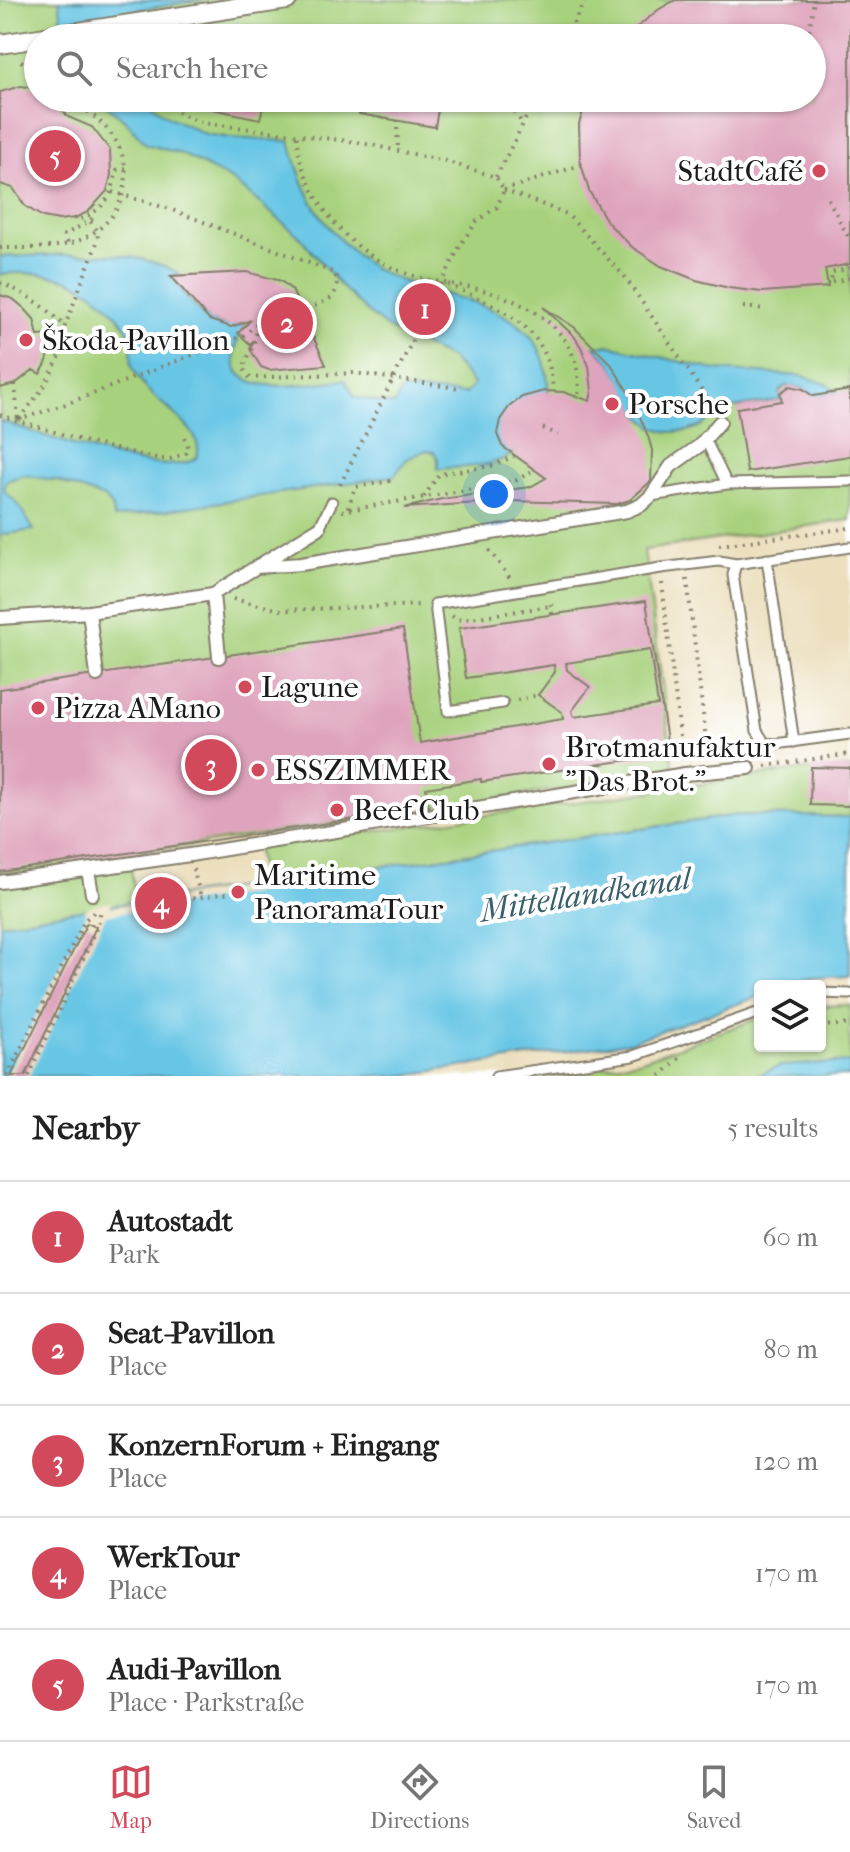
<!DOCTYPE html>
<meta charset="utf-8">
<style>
:root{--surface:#fff;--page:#f6f6f6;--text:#222;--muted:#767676;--line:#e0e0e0;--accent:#d1495b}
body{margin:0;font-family:"IM FELL French Canon",serif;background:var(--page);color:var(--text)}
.controls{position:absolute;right:24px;bottom:24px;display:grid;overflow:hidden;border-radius:8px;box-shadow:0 2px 6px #0004}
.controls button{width:72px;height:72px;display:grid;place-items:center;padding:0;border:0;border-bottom:2px solid var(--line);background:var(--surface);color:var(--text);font:40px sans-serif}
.you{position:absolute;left:494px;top:494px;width:28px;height:28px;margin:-20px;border:6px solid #fff;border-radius:50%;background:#1a73e8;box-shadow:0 0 0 12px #1a73e833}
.badge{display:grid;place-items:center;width:52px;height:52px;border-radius:50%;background:var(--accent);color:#fff;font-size:26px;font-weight:700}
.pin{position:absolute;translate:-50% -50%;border:4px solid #fff;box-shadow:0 2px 8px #0006}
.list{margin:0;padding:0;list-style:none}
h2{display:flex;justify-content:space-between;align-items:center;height:104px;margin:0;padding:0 32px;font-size:34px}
h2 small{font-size:26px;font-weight:400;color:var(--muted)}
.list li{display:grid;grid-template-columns:52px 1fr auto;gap:24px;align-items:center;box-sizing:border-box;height:112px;padding:0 32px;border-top:2px solid var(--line)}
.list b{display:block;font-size:30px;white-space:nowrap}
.list p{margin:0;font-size:26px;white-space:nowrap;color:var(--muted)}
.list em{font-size:26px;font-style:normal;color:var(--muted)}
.icon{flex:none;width:44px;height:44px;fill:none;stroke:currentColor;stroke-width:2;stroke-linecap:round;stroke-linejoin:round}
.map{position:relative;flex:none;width:850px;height:1076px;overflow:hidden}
.search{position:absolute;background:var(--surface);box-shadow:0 2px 6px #0004;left:24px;right:24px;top:24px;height:88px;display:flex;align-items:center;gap:20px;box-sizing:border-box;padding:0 28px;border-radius:44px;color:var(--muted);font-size:30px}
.sheet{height:664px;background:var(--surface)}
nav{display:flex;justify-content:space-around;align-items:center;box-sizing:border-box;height:112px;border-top:2px solid var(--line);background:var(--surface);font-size:22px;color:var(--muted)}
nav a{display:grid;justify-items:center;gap:4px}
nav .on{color:var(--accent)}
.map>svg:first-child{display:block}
</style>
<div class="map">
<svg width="850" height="1076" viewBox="0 0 850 1076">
<rect width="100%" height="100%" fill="#fff"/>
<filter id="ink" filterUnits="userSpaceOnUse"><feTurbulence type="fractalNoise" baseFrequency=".0125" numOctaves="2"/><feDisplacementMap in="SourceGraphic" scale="16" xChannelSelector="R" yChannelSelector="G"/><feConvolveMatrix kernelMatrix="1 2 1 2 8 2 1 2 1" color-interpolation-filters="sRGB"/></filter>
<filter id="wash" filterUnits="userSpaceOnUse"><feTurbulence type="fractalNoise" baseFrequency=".006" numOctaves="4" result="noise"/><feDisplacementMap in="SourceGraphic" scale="32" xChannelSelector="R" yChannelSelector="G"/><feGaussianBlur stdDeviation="1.8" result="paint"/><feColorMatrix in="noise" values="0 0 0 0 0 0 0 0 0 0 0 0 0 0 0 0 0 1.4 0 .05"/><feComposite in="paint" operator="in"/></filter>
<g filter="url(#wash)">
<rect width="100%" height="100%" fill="#ecdfbd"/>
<!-- green -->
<path fill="#a8d17d" stroke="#62764c" stroke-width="2" fill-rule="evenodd" d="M0 0H850V520L644 550 674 772 95 860 87 873 131 867 136 903 0 924ZM38 38H812V98H38Z
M850 768V817L738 815 262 884 257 848 792 771Z
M850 1005V1076H541L639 1061 760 1018V1046H820V1006Z"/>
<!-- water -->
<path fill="#67c6e5" stroke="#427180" stroke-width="2" d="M59 0H204L62 21Z
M98 98H144L169 117 205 134 230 138 290 141C303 194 322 228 365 262 416 302 533 291 546 370 550 391 549 398 538 416 531 426 524 443 514 452 497 468 460 467 438 469V459L434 452 426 450 407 459 394 476 114 518 112 506 104 498 58 481 24 475 6 481 4 491 17 503 34 530 0 535V421C37 432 169 484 197 457 206 430 160 406 145 387 141 381 134 372 132 366 130 355 133 346 130 335 126 326 119 317 112 310 82 276 43 270 0 274V256C59 258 126 243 180 274L171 276C192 302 207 335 245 324 202 406 299 384 345 380L355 397 394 405 402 390 465 394 474 385 452 359 386 327 365 310 339 284 299 236 232 180 182 154 146 144 126 121Z
M608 345 716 370 802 376 827 384 838 392 813 396 803 388 785 386 779 392 781 400 727 409 699 427 687 431 669 432 655 428 640 416 611 364 595 346Z
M738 815 850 817V976L811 978 787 986H760V996L630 1042 399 1076H0V924L66 912Z
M850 1062V1076H755L780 1066Z"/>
<!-- pier -->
<path fill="#ecdfbd" d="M310 877 311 885 106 915 29 1076H6L86 915 85 910 90 906 112 902 111 907Z"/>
<g id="blocks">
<!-- building -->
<path fill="#dfa4bd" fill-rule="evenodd" d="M675 0H850V264L825 269 828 287 762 292 729 288 696 280 661 266 632 247 608 223 589 191 580 160 579 124 587 98H812V38H624L658 10Z
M21 86 38 89V98H54L68 117 92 127 110 150 111 175 107 191 88 212 75 218 59 220 43 217 25 206 13 188 0 184V92Z
M205 98H261L265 99 260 119 203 107Z
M362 98H440L435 127 359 114Z
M247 272 281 281 292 290 326 365 269 370 261 367 250 349 254 340 250 344 238 333 251 320 231 327 209 320 171 276Z
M0 295 13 299 24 308 34 319 38 336 51 335 52 344 46 364 40 374 33 370 15 384 0 388Z
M543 307 574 327 611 364 633 400 648 436 652 450 651 481 630 500 617 504 508 501 404 508 442 499 530 487 546 478 502 446 497 434 500 420 509 407 522 397 544 391 563 392 590 401 592 391 589 366 581 347 574 336Z
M790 386 803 389 813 396 850 390V456L747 472 737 408 782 401 780 393Z
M646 601 669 754 481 782V779L426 788 429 808 0 872V689L403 629 420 743 563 719 562 712 538 695 555 672 554 665 466 678 459 628ZM650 650 658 705 574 717 572 711 590 687 567 670 566 663Z
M811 767 850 768V806L810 805Z
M87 923 96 927 25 1076H11Z"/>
</g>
</g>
<g filter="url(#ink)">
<use href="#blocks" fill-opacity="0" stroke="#847e6c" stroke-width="2"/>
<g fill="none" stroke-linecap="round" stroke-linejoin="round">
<defs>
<path id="service" d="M705 439 727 484 850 481
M651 496 727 484
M319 528 332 502
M850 547 736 564 733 575 757 731 765 743 775 744 850 734
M767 559 794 742
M503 703 448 711 435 604 661 568 719 561 736 564
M820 993 850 994
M496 1076 633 1056 760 1012"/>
<path id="pedestrian" d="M256 567 301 564 627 511 641 505 651 496 671 466 699 446 720 422
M213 594 219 657
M89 612 97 675
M0 618 89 612 213 594 319 528
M88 870 92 894
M0 882 190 855 685 774 749 768"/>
<path id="minor" d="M0 44 287 0"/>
</defs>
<!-- service casing -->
<use href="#service" stroke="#847e6c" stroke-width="13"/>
<!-- pedestrian casing -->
<use href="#pedestrian" stroke="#847e6c" stroke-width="16"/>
<!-- minor casing -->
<use href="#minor" stroke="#847e6c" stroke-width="22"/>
<!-- path -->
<path stroke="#847e6c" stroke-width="4" stroke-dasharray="2 6" stroke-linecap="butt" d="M566 38 585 0
M808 38 814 0
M21 61 38 73
M158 98 181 114 203 123 357 142 445 161 496 177 504 190 497 207 477 221 461 244 338 489
M507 98 523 125
M397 120 398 150
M297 136C297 158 307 181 318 200 337 232 369 260 405 273 430 282 457 284 482 290 535 304 585 336 578 397
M496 177 536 98
M504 190 567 214 625 277 713 407
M504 190 581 165
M112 192 170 209 335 273C343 299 323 303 302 310
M828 199 850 240
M75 218 76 221C104 210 111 199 117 170L127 168
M68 243 64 235 90 221 96 214
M0 248C22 248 46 249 68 244 118 231 144 178 111 134 100 119 84 109 69 98
M832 282 850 278
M0 283C26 293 45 306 65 326
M827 283 832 282 831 273 850 268
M448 284C500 309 551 325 553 392
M743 307 765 309
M258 325 254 344 243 368 250 378 354 373 457 388
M15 384 18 420
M0 415 90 443 160 459H170L186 453 188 447 184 437
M20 419 45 385 60 356 65 326 98 240 97 230 90 221
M18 420 66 404 244 335 263 319
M543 428 558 435
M424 497 439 474 491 466 514 456
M348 508 355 487 391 481
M342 511 491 486 517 480 534 470
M719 545 850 528
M489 550 510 578
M687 579 708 757
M662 583 683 761
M233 599 281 610 423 605
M551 604 552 614
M452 616 457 620 551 606
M517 700 538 695
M765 766 850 754
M193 869 201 897
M161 903 238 892
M820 1026 850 1024
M7 1076 85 920 96 910
M29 1076 98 926 101 908
M660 1076 682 1056"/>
<!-- service -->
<use href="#service" stroke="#fff" stroke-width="9"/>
<!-- pedestrian -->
<use href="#pedestrian" stroke="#fff" stroke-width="12"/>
<!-- minor -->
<use href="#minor" stroke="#fff" stroke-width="18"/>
</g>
</g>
<!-- markers -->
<g fill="#d1495b" stroke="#fff" stroke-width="3">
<circle cx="819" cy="171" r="8"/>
<circle cx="26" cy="340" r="8"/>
<circle cx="612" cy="404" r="8"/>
<circle cx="245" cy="687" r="8"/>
<circle cx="38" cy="708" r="8"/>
<circle cx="549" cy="764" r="8"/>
<circle cx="258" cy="770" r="8"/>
<circle cx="337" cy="810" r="8"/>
<circle cx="238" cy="892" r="8"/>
</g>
<g text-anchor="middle" stroke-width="8" stroke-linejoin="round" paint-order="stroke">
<!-- poi labels -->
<g font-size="30" fill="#1c1c1c" stroke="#fff" text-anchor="start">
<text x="803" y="181" text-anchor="end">StadtCafé</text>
<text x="42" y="350">Škoda-Pavillon</text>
<text x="628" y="414">Porsche</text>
<text x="261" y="697">Lagune</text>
<text x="54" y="718">Pizza AMano</text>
<text x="565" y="757">Brotmanufaktur<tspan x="565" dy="34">"Das Brot."</tspan></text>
<text x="274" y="780">ESSZIMMER</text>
<text x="353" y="820">Beef Club</text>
<text x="254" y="885">Maritime<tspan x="254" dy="34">PanoramaTour</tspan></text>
</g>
<!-- water labels -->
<g font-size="32" font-style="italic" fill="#3a606c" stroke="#fff">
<text transform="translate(585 894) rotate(-9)" y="11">Mittellandkanal</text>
</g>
</g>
</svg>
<div class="controls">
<button><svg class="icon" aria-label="layers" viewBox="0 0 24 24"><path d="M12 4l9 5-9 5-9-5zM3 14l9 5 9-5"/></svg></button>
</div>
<div class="you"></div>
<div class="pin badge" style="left:425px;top:309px">1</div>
<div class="pin badge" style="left:287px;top:323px">2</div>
<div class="pin badge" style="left:211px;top:765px">3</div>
<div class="pin badge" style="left:161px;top:903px">4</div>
<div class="pin badge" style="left:55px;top:156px">5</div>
<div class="search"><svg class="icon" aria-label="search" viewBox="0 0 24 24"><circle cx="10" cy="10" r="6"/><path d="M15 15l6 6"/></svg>Search here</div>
</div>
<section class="sheet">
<h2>Nearby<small>5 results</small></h2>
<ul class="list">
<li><span class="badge">1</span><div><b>Autostadt</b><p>Park</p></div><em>60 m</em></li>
<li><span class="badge">2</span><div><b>Seat-Pavillon</b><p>Place</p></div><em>80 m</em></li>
<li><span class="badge">3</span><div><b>KonzernForum + Eingang</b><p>Place</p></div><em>120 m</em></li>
<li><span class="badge">4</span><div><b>WerkTour</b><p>Place</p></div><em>170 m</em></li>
<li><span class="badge">5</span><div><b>Audi-Pavillon</b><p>Place · Parkstraße</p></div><em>170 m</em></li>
</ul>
</section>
<nav>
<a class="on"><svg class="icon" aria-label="map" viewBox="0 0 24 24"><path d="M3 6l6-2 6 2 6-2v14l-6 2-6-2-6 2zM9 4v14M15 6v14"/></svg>Map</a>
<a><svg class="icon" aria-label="directions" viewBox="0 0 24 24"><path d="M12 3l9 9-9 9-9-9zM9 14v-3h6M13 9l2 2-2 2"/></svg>Directions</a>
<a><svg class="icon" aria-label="saved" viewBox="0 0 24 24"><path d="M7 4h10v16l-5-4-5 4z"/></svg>Saved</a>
</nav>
